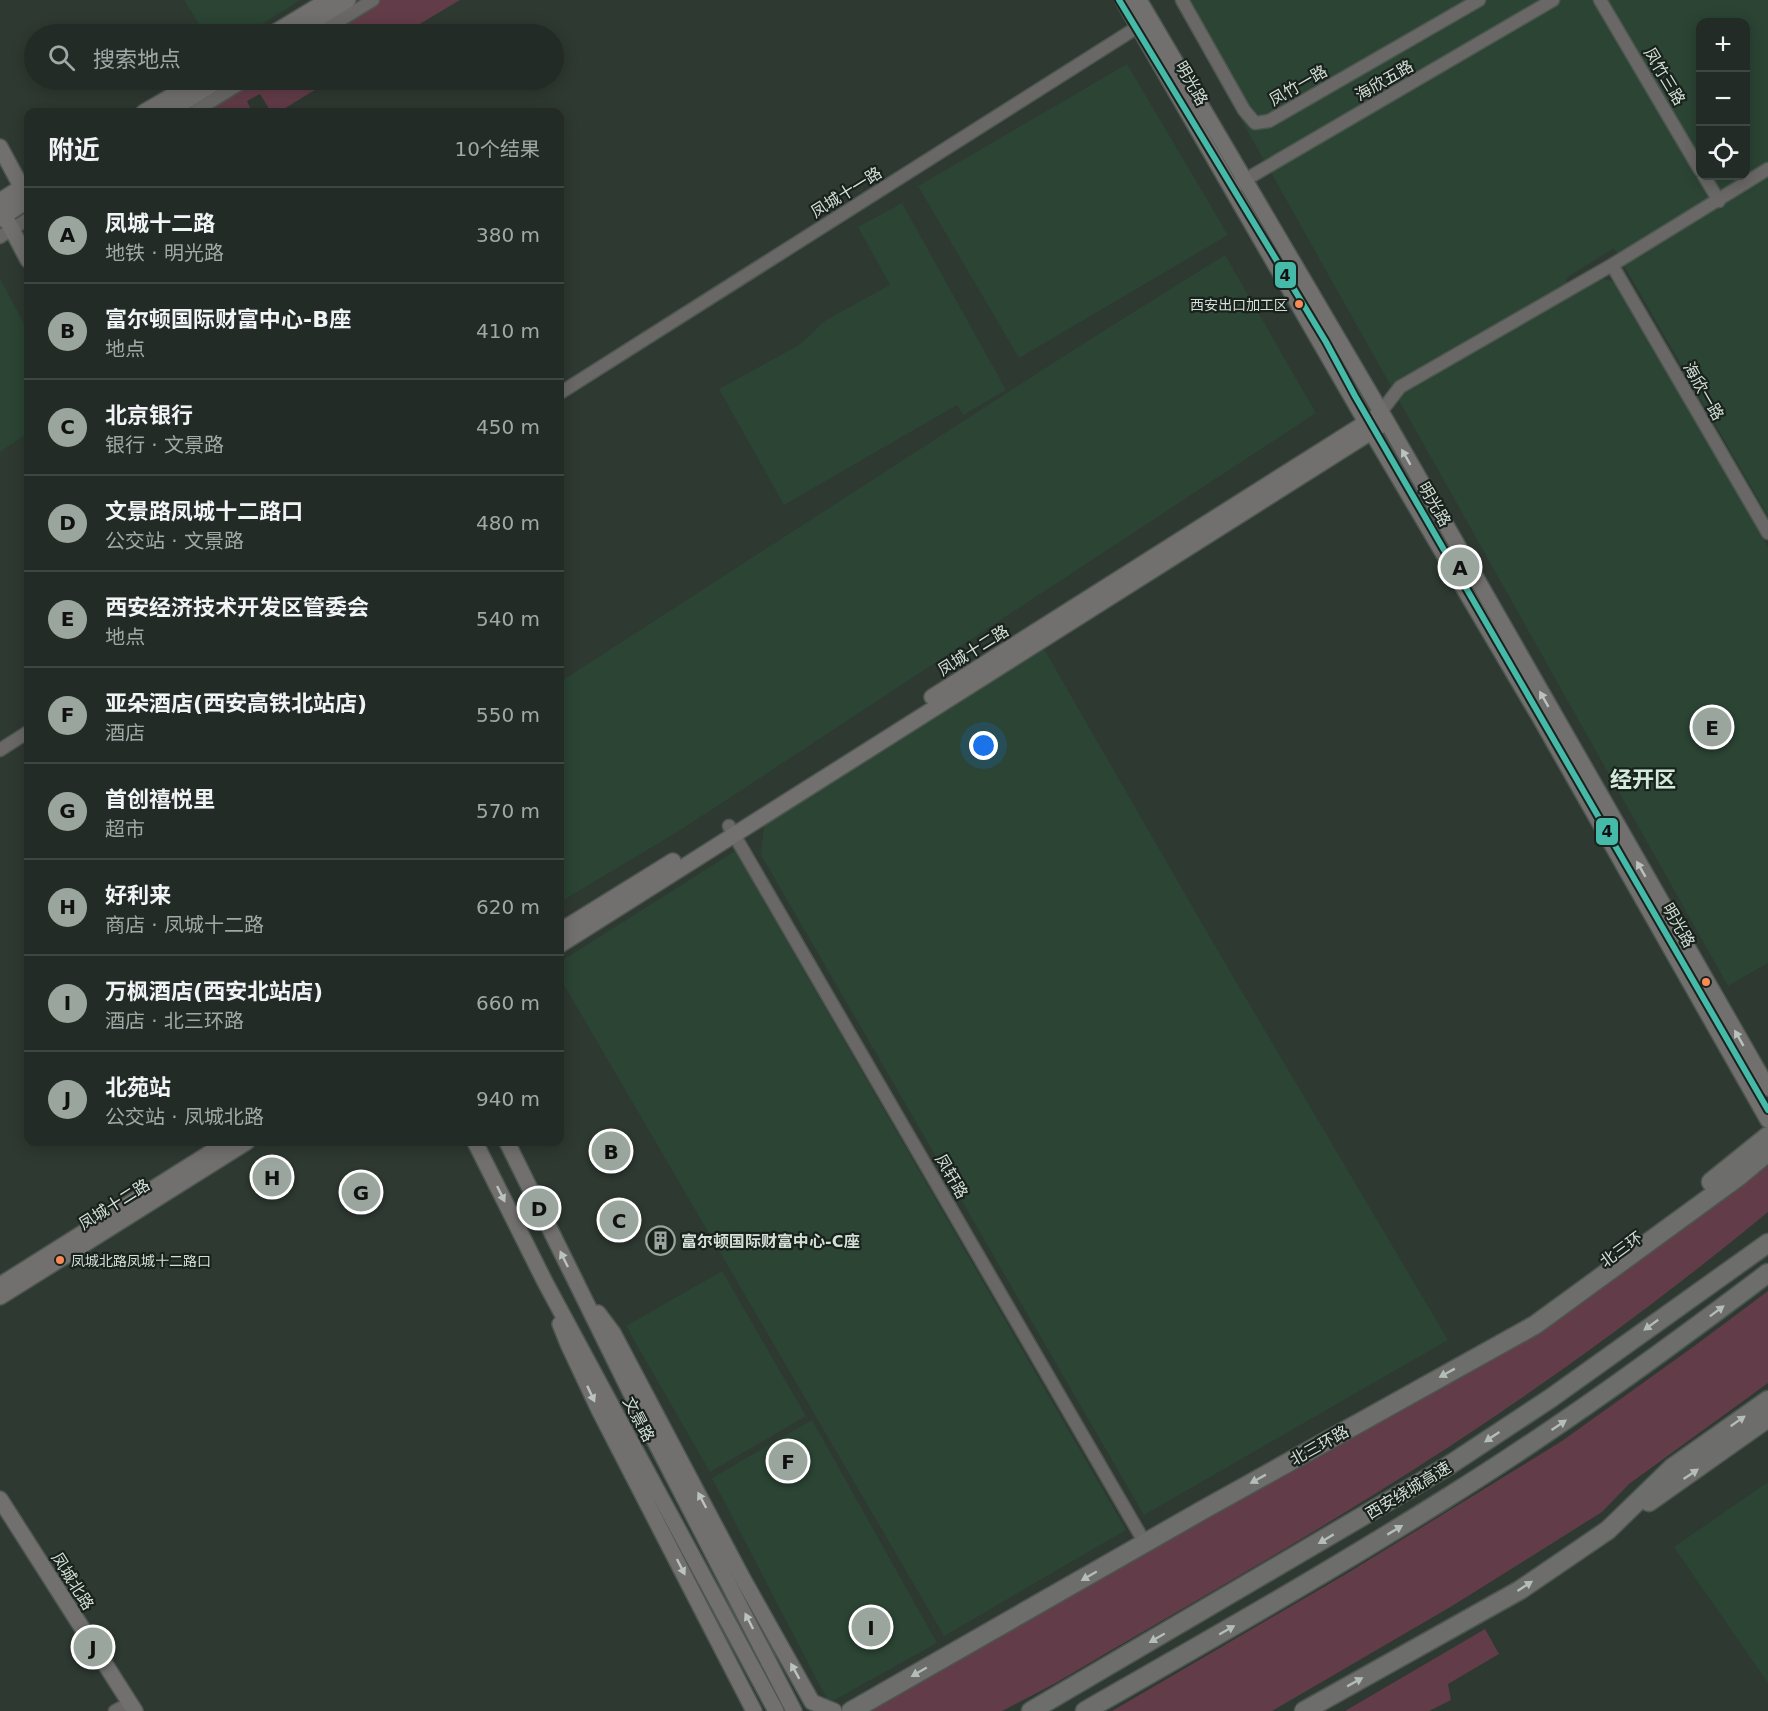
<!DOCTYPE html>
<html lang="zh">
<meta charset="utf-8">
<style>
:root{--surface:#222b25;--page:#2a332d;--text:#f1f3f6;--muted:#a2a7a7;--line:#3f4742;--accent:#99a59d}
body{margin:0;font-family:"DejaVu Sans","Noto Sans SC",sans-serif;background:var(--page);color:var(--text)}
.controls{position:absolute;right:18px;top:18px;display:grid;overflow:hidden;border-radius:12px;box-shadow:0 3px 15px #0003}
.controls button{width:54px;height:54px;display:grid;place-items:center;padding:0;border:0;border-bottom:2px solid var(--line);background:var(--surface);color:var(--text);font:30px sans-serif}
.you{position:absolute;left:984px;top:746px;width:21px;height:21px;margin:-15px;border:4px solid #fff;border-radius:50%;background:#1a73e8;box-shadow:0 0 0 9px #1a73e833}
.badge{display:grid;place-items:center;width:39px;height:39px;border-radius:50%;background:var(--accent);color:#111;font-size:20px;font-weight:700}
.pin{position:absolute;translate:-50% -50%;border:3px solid #fff;box-shadow:0 2px 6px #0006}
.list{margin:0;padding:0;list-style:none}
h2{display:flex;justify-content:space-between;align-items:center;height:78px;margin:0;padding:0 24px;font-size:26px}
h2 small{font-size:20px;font-weight:400;color:var(--muted)}
.list li{display:grid;grid-template-columns:39px 1fr auto;gap:18px;align-items:center;box-sizing:border-box;height:96px;padding:0 24px;border-top:2px solid var(--line)}
.list b{display:block;font-size:22px;white-space:nowrap}
.list p{margin:0;font-size:20px;white-space:nowrap;color:var(--muted)}
.list em{font-size:20px;font-style:normal;color:var(--muted)}
.icon{flex:none;width:33px;height:33px;fill:none;stroke:currentColor;stroke-width:2;stroke-linecap:round;stroke-linejoin:round}
.map{position:relative;flex:none;width:1768px;height:1711px;overflow:hidden}
.search{position:absolute;background:var(--surface);box-shadow:0 3px 15px #0003;left:24px;top:24px;width:540px;height:66px;display:flex;align-items:center;gap:15px;box-sizing:border-box;padding:0 21px;border-radius:33px;color:var(--muted);font-size:22px}
.panel{position:absolute;background:var(--surface);box-shadow:0 3px 15px #0003;left:24px;top:108px;width:540px;height:1038px;border-radius:12px}
.map>svg:first-child{display:block}
</style>
<div class="map">
<svg width="1768" height="1711" viewBox="0 0 1768 1711">
<rect width="100%" height="100%" fill="#2e3931"/>
<!-- built -->
<path fill="#2b4434" fill-rule="evenodd" d="M184 0H300L246 34H205Z
M1174 0H1768V516L1614 248 1566 278 1572 294 1600 278 1615 282 1768 547V963L1728 986ZM1700 22H1746V176H1700Z
M1127 64 1228 235 1019 358 918 186Z
M902 203 1006 390 963 415 957 405 784 505 719 389 799 345 826 320 890 285 858 227Z
M1225 255 1316 413 679 831 560 902V682L1078 347Z
M0 278 28 332V433L0 452Z
M1044 649 1215 946 1448 1340 1144 1515 761 855 765 819Z
M735 851 1126 1530 944 1636 560 978V962Z
M722 1271 806 1416 710 1472 626 1326Z
M812 1420 937 1643 829 1703 712 1478Z
M1768 1482V1683L1674 1547Z"/>
<!-- green -->
<path fill="#623c49" d="M373 0H460L403 34H340L334 24Z
M245 80H331L279 112H271L260 94 247 101 252 112H191Z
M1768 1152V1212C1642 1316 1509 1411 1370 1497 1266 1562 1159 1622 1054 1684L1002 1711H865L1493 1352Z
M1768 1291V1383L1629 1484 1602 1512 1452 1606 1272 1711H1112L1346 1574 1562 1441 1693 1347Z
M1485 1629 1499 1654 1448 1684 1451 1700 1429 1711H1345Z"/>
<g fill="none" stroke-linecap="round" stroke-linejoin="round">
<defs>
<path id="minor" d="M1182 0 1244 110 1255 123 1269 121 1479 0
M1600 0 1700 170
M318 34 373 0
M194 112 246 80
M1704 176 1719 201
M1238 184 1553 0
M0 237 28 219
M1612 265 1768 533
M560 393 1144 23
M1380 413 1400 387 1612 265 1768 169
M0 750 28 732
M729 826 1145 1543
M115 1711 130 1703"/>
<path id="major" d="M1123 0 1366 422 1539 716 1768 1120
M1139 0 1387 422 1768 1088
M272 34 328 0
M293 34 348 0
M144 112 199 80
M168 112 220 80
M0 147 28 199
M0 201 28 183
M0 207 28 260
M0 219 28 200
M932 697 1373 418
M560 931 673 861
M560 945 1379 427
M475 1142 545 1282 776 1711
M507 1142 646 1424 794 1711
M0 1285 227 1142
M0 1297 247 1142
M598 1313 613 1333 743 1579 812 1702 834 1711
M560 1324 568 1344 599 1410 754 1711
M0 1499 135 1711"/>
<path id="highway" d="M1711 1182 1768 1136
M1649 1502 1768 1418
M851 1711 1201 1511 1535 1325 1738 1177 1768 1152
M1031 1711 1448 1466 1551 1398 1768 1243
M1085 1711C1206 1642 1327 1573 1445 1499 1556 1430 1663 1352 1768 1273
M1304 1711 1520 1590 1608 1530 1673 1467 1768 1400"/>
</defs>
<!-- minor casing -->
<use href="#minor" stroke="#4d5650" stroke-width="15"/>
<!-- major casing -->
<use href="#major" stroke="#4d5650" stroke-width="18"/>
<!-- highway casing -->
<use href="#highway" stroke="#4d5650" stroke-width="21"/>
<!-- minor -->
<use href="#minor" stroke="#696867" stroke-width="12"/>
<!-- major -->
<use href="#major" stroke="#71706f" stroke-width="15"/>
<!-- highway -->
<use href="#highway" stroke="#6d6d6c" stroke-width="18"/>
<defs>
<path id="metro-1" d="M1119 0 1326 342 1355 396 1768 1110"/>
</defs>
<!-- metro-1 casing -->
<use href="#metro-1" stroke="#19221c" stroke-width="10"/>
<!-- metro-1 -->
<use href="#metro-1" stroke="#45baa8" stroke-width="6"/>
</g>
<!-- one-way arrows -->
<defs><path id="oneway-solid" d="M-6-.8H1V-3.2L6.5 0L1 3.2V.8H-6Z" transform="scale(1.5)"/></defs>
<g fill="#bac3bd">
<use href="#oneway-solid" transform="translate(1406 457) rotate(-120)"/>
<use href="#oneway-solid" transform="translate(1544 699) rotate(-120)"/>
<use href="#oneway-solid" transform="translate(1641 869) rotate(-120)"/>
<use href="#oneway-solid" transform="translate(1739 1038) rotate(-120)"/>
<use href="#oneway-solid" transform="translate(501 1194) rotate(64)"/>
<use href="#oneway-solid" transform="translate(564 1259) rotate(-116)"/>
<use href="#oneway-solid" transform="translate(591 1394) rotate(65)"/>
<use href="#oneway-solid" transform="translate(702 1500) rotate(-118)"/>
<use href="#oneway-solid" transform="translate(681 1567) rotate(63)"/>
<use href="#oneway-solid" transform="translate(749 1621) rotate(-117)"/>
<use href="#oneway-solid" transform="translate(795 1671) rotate(-119)"/>
</g>
<g fill="#b4bdb7">
<use href="#oneway-solid" transform="translate(1717 1311) rotate(-37)"/>
<use href="#oneway-solid" transform="translate(1651 1325) rotate(144)"/>
<use href="#oneway-solid" transform="translate(1447 1373) rotate(151)"/>
<use href="#oneway-solid" transform="translate(1738 1421) rotate(-35)"/>
<use href="#oneway-solid" transform="translate(1559 1425) rotate(-34)"/>
<use href="#oneway-solid" transform="translate(1492 1437) rotate(146)"/>
<use href="#oneway-solid" transform="translate(1691 1474) rotate(-34)"/>
<use href="#oneway-solid" transform="translate(1258 1479) rotate(151)"/>
<use href="#oneway-solid" transform="translate(1395 1530) rotate(-31)"/>
<use href="#oneway-solid" transform="translate(1326 1539) rotate(149)"/>
<use href="#oneway-solid" transform="translate(1089 1576) rotate(150)"/>
<use href="#oneway-solid" transform="translate(1525 1586) rotate(-33)"/>
<use href="#oneway-solid" transform="translate(1227 1630) rotate(-30)"/>
<use href="#oneway-solid" transform="translate(1157 1638) rotate(150)"/>
<use href="#oneway-solid" transform="translate(919 1672) rotate(150)"/>
<use href="#oneway-solid" transform="translate(1355 1682) rotate(-29)"/>
</g>
<!-- icons -->
<defs>
<symbol id="building-ring" viewBox="-11 -11 22 22"><circle r="9.5" fill="#19221c" stroke="#99a59d" stroke-width="1.5"/><path d="M-4-6H4V6H1V3H-1V6H-4ZM-2.5-4.3h1.7v1.8h-1.7ZM.8-4.3h1.7v1.8H.8ZM-2.5-1h1.7V.8h-1.7ZM.8-1h1.7V.8H.8Z" fill="#99a59d"/></symbol>
</defs>
<g fill-rule="evenodd">
<use href="#building-ring" x="644" y="1224" width="33" height="33"/>
</g>
<!-- markers -->
<g fill="#f98a56" stroke="#19221c" stroke-width="2">
<circle cx="1299" cy="304" r="5"/>
<circle cx="1706" cy="982" r="5"/>
<circle cx="60" cy="1260" r="5"/>
</g>
<g text-anchor="middle" stroke-width="4.5" stroke-linejoin="round" paint-order="stroke">
<!-- bus labels -->
<g font-size="14" fill="#d3dfd7" stroke="#19221c" text-anchor="end">
<text x="1288" y="310">西安出口加工区</text>
<text x="71" y="1266" text-anchor="start">凤城北路凤城十二路口</text>
</g>
<!-- street labels -->
<g font-size="16" fill="#d3dfd7" stroke="#19221c">
<text transform="translate(1665 76) rotate(59)" y="6">凤竹三路</text>
<text transform="translate(1384 80) rotate(-30)" y="6">海欣五路</text>
<text transform="translate(1192 83) rotate(60)" y="6">明光路</text>
<text transform="translate(1298 85) rotate(-30)" y="6">凤竹一路</text>
<text transform="translate(846 192) rotate(-32)" y="6">凤城十一路</text>
<text transform="translate(1704 391) rotate(60)" y="6">海欣一路</text>
<text transform="translate(1435 504) rotate(60)" y="6">明光路</text>
<text transform="translate(973 650) rotate(-32)" y="6">凤城十二路</text>
<text transform="translate(1679 925) rotate(60)" y="6">明光路</text>
<text transform="translate(952 1176) rotate(60)" y="6">凤轩路</text>
<text transform="translate(114 1204) rotate(-32)" y="6">凤城十二路</text>
<text transform="translate(1621 1249) rotate(-36)" y="6">北三环</text>
<text transform="translate(639 1419) rotate(62)" y="6">文景路</text>
<text transform="translate(1319 1445) rotate(-29)" y="6">北三环路</text>
<text transform="translate(1408 1490) rotate(-31)" y="6">西安绕城高速</text>
<text transform="translate(73 1581) rotate(58)" y="6">凤城北路</text>
</g>
<!-- poi labels -->
<g font-size="16" font-weight="bold" fill="#d3dfd7" stroke="#19221c" text-anchor="start">
<text x="681" y="1247">富尔顿国际财富中心-C座</text>
</g>
<!-- district labels -->
<g font-size="22" font-weight="bold" fill="#d3ebdb" stroke="#19221c">
<text x="1643" y="787">经开区</text>
</g>
</g>
<g stroke="#19221c" stroke-width="2">
<rect x="1274" y="261" width="23" height="28" rx="6" fill="#45baa8"/>
<rect x="1595" y="817" width="24" height="29" rx="6" fill="#45baa8"/>
</g>
<g font-size="16" text-anchor="middle" font-weight="bold" fill="#111">
<text x="1285" y="281">4</text>
<text x="1607" y="837">4</text>
</g>
</svg>
<div class="controls">
<button>+</button>
<button>−</button>
<button><svg class="icon" aria-label="locate" viewBox="0 0 24 24"><circle cx="12" cy="12" r="6"/><path d="M12 2v4M12 18v4M2 12h4M18 12h4"/></svg></button>
</div>
<div class="you"></div>
<div class="pin badge" style="left:1460px;top:567px">A</div>
<div class="pin badge" style="left:611px;top:1151px">B</div>
<div class="pin badge" style="left:619px;top:1220px">C</div>
<div class="pin badge" style="left:539px;top:1208px">D</div>
<div class="pin badge" style="left:1712px;top:727px">E</div>
<div class="pin badge" style="left:788px;top:1461px">F</div>
<div class="pin badge" style="left:361px;top:1192px">G</div>
<div class="pin badge" style="left:272px;top:1177px">H</div>
<div class="pin badge" style="left:871px;top:1627px">I</div>
<div class="pin badge" style="left:93px;top:1647px">J</div>
<div class="search"><svg class="icon" aria-label="search" viewBox="0 0 24 24"><circle cx="10" cy="10" r="6"/><path d="M15 15l6 6"/></svg>搜索地点</div>
<section class="panel">
<h2>附近<small>10个结果</small></h2>
<ul class="list">
<li><span class="badge">A</span><div><b>凤城十二路</b><p>地铁 · 明光路</p></div><em>380 m</em></li>
<li><span class="badge">B</span><div><b>富尔顿国际财富中心-B座</b><p>地点</p></div><em>410 m</em></li>
<li><span class="badge">C</span><div><b>北京银行</b><p>银行 · 文景路</p></div><em>450 m</em></li>
<li><span class="badge">D</span><div><b>文景路凤城十二路口</b><p>公交站 · 文景路</p></div><em>480 m</em></li>
<li><span class="badge">E</span><div><b>西安经济技术开发区管委会</b><p>地点</p></div><em>540 m</em></li>
<li><span class="badge">F</span><div><b>亚朵酒店(西安高铁北站店)</b><p>酒店</p></div><em>550 m</em></li>
<li><span class="badge">G</span><div><b>首创禧悦里</b><p>超市</p></div><em>570 m</em></li>
<li><span class="badge">H</span><div><b>好利来</b><p>商店 · 凤城十二路</p></div><em>620 m</em></li>
<li><span class="badge">I</span><div><b>万枫酒店(西安北站店)</b><p>酒店 · 北三环路</p></div><em>660 m</em></li>
<li><span class="badge">J</span><div><b>北苑站</b><p>公交站 · 凤城北路</p></div><em>940 m</em></li>
</ul>
</section>
</div>
